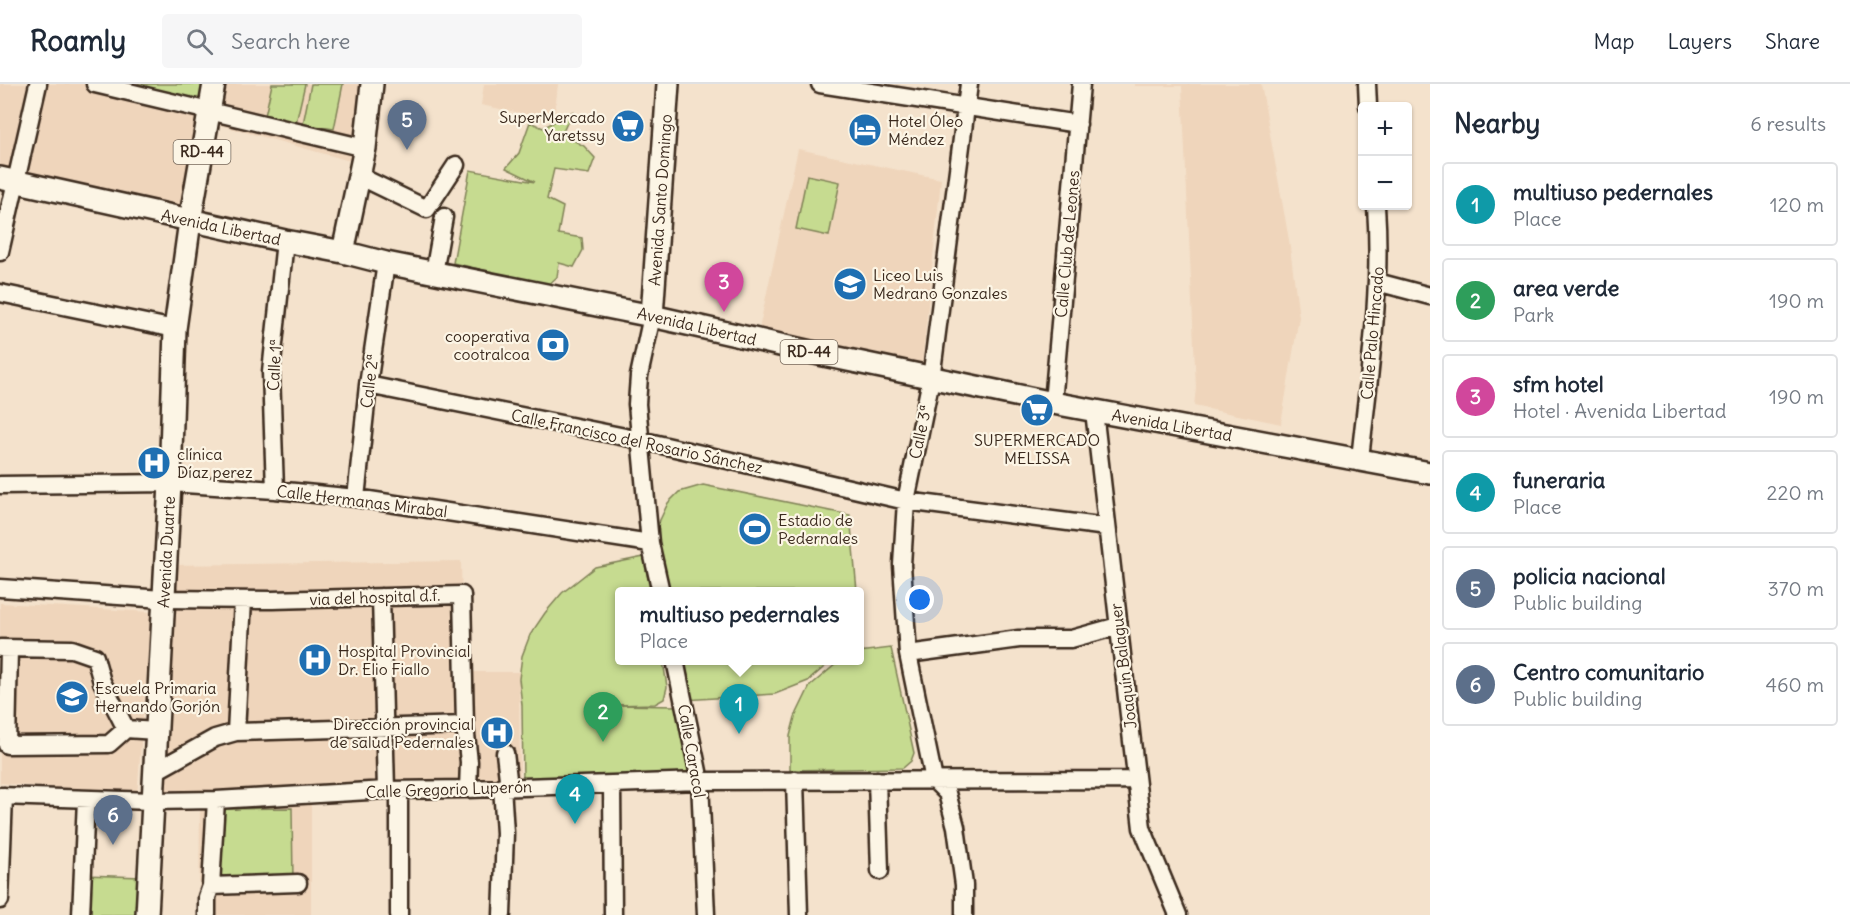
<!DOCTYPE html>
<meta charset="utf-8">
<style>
:root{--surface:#fff;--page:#f6f6f7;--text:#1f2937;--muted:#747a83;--line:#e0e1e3;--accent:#db2777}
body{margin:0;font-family:Delius,sans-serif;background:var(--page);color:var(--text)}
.controls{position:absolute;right:18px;top:18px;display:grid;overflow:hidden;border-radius:6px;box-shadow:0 2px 4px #0004}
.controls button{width:54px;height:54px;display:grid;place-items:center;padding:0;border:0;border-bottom:2px solid var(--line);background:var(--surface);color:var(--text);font:30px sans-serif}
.you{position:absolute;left:920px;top:516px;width:21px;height:21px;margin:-15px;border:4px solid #fff;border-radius:50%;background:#1a73e8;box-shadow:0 0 0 9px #1a73e833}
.badge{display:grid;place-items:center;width:39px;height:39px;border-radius:50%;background:var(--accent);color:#fff;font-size:20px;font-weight:700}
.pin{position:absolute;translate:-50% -50px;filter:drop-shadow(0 2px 3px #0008)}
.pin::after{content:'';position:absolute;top:32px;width:21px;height:18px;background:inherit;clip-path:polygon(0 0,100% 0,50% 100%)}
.popup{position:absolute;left:615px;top:503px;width:249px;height:78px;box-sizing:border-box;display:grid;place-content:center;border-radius:6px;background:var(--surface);filter:drop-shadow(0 2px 4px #0005);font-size:20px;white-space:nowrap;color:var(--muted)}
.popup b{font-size:22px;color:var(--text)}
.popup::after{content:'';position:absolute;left:50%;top:100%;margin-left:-12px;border:12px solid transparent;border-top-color:var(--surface)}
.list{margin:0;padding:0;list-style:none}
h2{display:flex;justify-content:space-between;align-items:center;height:78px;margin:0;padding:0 24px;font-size:26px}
h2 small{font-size:20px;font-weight:400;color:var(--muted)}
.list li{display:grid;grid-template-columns:39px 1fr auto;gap:18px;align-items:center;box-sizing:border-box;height:84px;margin:0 12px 12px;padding:0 12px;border:2px solid var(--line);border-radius:6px}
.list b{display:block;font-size:22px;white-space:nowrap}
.list p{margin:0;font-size:20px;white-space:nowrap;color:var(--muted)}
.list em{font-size:20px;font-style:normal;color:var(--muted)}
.icon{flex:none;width:33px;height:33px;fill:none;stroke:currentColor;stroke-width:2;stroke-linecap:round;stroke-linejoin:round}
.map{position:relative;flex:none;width:1430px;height:831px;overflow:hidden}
header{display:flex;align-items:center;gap:36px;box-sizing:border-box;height:84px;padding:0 30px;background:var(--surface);border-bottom:2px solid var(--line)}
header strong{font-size:28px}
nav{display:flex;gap:33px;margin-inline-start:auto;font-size:21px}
.search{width:420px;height:54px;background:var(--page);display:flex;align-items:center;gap:15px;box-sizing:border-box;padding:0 21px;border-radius:6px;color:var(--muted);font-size:22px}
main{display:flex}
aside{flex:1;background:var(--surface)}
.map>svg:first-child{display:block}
</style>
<header>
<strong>Roamly</strong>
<div class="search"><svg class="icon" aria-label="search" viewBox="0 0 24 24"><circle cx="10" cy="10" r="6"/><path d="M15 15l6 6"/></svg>Search here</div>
<nav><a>Map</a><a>Layers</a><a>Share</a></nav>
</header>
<main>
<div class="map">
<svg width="1430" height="831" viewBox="0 0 1430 831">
<rect width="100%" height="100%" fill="#f4e2cc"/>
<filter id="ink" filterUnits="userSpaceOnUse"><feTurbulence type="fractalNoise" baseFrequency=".0167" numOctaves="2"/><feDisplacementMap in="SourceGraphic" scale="12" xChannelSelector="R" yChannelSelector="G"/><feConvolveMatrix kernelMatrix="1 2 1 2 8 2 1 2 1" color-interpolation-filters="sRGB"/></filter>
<g filter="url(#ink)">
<!-- built -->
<path fill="#efd5bb" d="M0 0H372L361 80 216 40 188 133 0 98Z
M484 0H558L554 36 481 21Z
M1135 0H1261L1289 156 1299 233 1281 340 1194 322 1196 304 1182 2H1135Z
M798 65 941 95 922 281 759 245Z
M461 477 466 701 161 714 170 481Z
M0 519 151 528 137 712 0 699Z
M468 588H519L520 698 475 701Z
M311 718V831H199L200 722Z"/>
<!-- green -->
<path fill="#c6db90" stroke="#808257" stroke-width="1.5" d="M114 0H212L208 24Z
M272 0H305L296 39 265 32Z
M311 0H343L334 45 303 40Z
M572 28 562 50 584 62 595 74 589 90 554 85 547 115 563 123 558 150 582 154 583 166 574 183 559 179 557 193 546 203 518 194 453 179 470 86 535 98 506 84 519 69 530 38 543 44Z
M807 91 840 98 829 152 796 145Z
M703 401 850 431 857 507H664L654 455 660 436 668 419 679 408Z
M644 473 650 507 619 508V576L663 577 667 603 664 615 655 620 614 621 676 622 690 695 523 698 522 621 519 595 522 572 530 551 545 529 562 509 595 483Z
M891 564 914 669 911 677 903 684 790 686V652L795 633 810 602 836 580 844 577 859 576V568Z
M678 577H831L808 597 775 610 685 616Z
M292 724 293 796 216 797 215 725Z
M84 791 141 793 139 831H82Z"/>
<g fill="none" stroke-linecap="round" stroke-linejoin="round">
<defs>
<path id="minor" d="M95 0 365 64
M820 0 1078 40
M1367 0 1368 22
M359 92 427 125 456 81
M0 168 38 0
M434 189 444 133
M1377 198 1430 212
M0 209 175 245
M652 232 639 292 637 320 650 459 661 508
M368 301 640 356 906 417 1107 443
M1053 319 1081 0
M1094 327 1142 744 1178 831
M1360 375C1369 291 1382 207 1376 122
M0 401 170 399 275 406 356 414 650 459
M275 406 271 288 285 157
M356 414 368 301 386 179
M0 504 163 515 272 516 462 511 465 641 236 648 215 654 154 688
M381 513 386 706
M0 564 72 565 95 573 102 598 126 645 156 647
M9 565 7 661 109 660 126 645
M908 570 1019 555H1071L1118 542
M675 576 700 697 706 831
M465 641 469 678 468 705
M236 648 243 516
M505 669 509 703
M795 696 799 831
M877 696 880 787
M934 696 908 570 902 481 906 417 931 295 969 0
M934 696 947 709 956 743 964 801V831
M612 700 613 831
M502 702 505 749 502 831
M0 712 153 717 216 716 386 706 468 705 700 697 1136 696
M216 716 211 802 298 799
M0 816 4 712
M81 831 86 715
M207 831V813L211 802
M399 831V707"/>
<path id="major" d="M0 94 285 157 343 168 386 179 652 232 824 271 1053 319 1430 389
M343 168 365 64 372 0
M652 232 668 0
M147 831 170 399 175 245 190 137 214 0"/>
</defs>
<!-- minor casing -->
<use href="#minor" stroke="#3b2a1e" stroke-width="21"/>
<!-- major casing -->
<use href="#major" stroke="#3b2a1e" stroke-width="26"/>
<!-- minor -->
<use href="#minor" stroke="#fcf5e5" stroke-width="16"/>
<!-- major -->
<use href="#major" stroke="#fcf5e5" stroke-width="21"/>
</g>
</g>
<!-- icons -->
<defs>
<symbol id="supermarket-disc" viewBox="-11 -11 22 22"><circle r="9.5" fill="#1f6fb2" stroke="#fcf5e5"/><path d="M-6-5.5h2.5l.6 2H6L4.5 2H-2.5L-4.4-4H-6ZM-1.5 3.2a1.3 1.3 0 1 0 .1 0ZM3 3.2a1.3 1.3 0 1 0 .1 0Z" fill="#fff"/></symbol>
<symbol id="hotel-disc" viewBox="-11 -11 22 22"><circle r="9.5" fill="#1f6fb2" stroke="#fcf5e5"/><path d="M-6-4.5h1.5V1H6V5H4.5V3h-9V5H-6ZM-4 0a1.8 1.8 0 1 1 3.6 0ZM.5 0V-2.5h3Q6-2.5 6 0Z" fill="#fff"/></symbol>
<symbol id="school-disc" viewBox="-11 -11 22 22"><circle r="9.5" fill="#1f6fb2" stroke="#fcf5e5"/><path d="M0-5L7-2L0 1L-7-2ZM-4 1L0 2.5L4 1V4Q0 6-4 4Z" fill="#fff"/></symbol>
<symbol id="bank-disc" viewBox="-11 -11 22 22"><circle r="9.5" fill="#1f6fb2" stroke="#fcf5e5"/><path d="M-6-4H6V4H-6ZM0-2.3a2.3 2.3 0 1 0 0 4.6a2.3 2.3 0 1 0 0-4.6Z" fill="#fff"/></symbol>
<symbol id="hospital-disc" viewBox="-11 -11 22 22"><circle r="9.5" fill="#1f6fb2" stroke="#fcf5e5"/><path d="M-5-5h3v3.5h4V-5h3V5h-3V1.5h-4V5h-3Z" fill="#fff"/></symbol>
<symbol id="stadium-disc" viewBox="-11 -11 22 22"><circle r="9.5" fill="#1f6fb2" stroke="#fcf5e5"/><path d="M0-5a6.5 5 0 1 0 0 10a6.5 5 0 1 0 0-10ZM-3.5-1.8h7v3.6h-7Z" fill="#fff"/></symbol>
</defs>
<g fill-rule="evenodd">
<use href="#supermarket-disc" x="609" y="23" width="38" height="38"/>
<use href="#hotel-disc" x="846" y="27" width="38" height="38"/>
<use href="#school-disc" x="831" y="181" width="38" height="38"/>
<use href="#bank-disc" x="534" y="242" width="38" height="38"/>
<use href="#supermarket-disc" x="1018" y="307" width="38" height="38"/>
<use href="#hospital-disc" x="135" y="360" width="38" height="38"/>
<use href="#stadium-disc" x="736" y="426" width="38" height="38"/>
<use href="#hospital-disc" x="296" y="557" width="38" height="38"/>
<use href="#school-disc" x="53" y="594" width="38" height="38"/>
<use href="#hospital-disc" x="478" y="630" width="38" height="38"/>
</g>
<g text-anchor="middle" stroke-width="4.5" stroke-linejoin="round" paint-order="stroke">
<!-- shield labels -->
<g fill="#fcf5e5" stroke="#75675a" stroke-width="1.5">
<rect x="173.5" y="56" width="57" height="24" rx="4.5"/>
<rect x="780.5" y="256" width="57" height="24" rx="4.5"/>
</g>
<g font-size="15" font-weight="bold" fill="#3b2a1e">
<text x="202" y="73">RD-44</text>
<text x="809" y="273">RD-44</text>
</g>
<!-- poi labels -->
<g font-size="16" fill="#3b2a1e" stroke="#fcf5e5" text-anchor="start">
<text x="605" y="39" text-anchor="end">SuperMercado<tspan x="605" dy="18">Yaretssy</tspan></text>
<text x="888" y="43">Hotel Óleo<tspan x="888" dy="18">Méndez</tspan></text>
<text x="873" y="197">Liceo Luis<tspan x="873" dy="18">Medrano Gonzales</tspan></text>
<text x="530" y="258" text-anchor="end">cooperativa<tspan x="530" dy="18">cootralcoa</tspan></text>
<text x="1037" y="362" text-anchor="middle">SUPERMERCADO<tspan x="1037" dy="18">MELISSA</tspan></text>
<text x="177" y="376">clínica<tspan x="177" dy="18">Díaz perez</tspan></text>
<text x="778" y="442">Estadio de<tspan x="778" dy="18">Pedernales</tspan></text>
<text x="338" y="573">Hospital Provincial<tspan x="338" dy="18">Dr. Elio Fiallo</tspan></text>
<text x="95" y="610">Escuela Primaria<tspan x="95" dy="18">Hernando Gorjón</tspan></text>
<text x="474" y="646" text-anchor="end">Dirección provincial<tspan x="474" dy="18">de salud Pedernales</tspan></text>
</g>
<!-- street labels -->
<g font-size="16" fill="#3b2a1e" stroke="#fcf5e5">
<text transform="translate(660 116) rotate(-86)" y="6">Avenida Santo Domingo</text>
<text transform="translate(221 143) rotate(12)" y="6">Avenida Libertad</text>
<text transform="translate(1067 160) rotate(-85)" y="6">Calle Club de Leones</text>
<text transform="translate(697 242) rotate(13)" y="6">Avenida Libertad</text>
<text transform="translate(1372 249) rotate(-85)" y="6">Calle Palo Hincado</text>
<text transform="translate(274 281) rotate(-87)" y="6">Calle 1ª</text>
<text transform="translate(369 297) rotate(-83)" y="6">Calle 2ª</text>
<text transform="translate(1172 341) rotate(10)" y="6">Avenida Libertad</text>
<text transform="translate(920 348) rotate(-78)" y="6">Calle 3ª</text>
<text transform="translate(637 357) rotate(12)" y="6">Calle Francisco del Rosario Sánchez</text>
<text transform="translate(362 417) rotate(7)" y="6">Calle Hermanas Mirabal</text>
<text transform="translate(166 468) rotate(-87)" y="6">Avenida Duarte</text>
<text transform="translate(375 513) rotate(-2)" y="6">via del hospital d.f.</text>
<text transform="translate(1123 582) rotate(-97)" y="6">Joaquín Balaguer</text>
<text transform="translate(692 667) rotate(80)" y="6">Calle Caracol</text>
<text transform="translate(449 705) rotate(-2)" y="6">Calle Gregorio Luperón</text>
</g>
</g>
</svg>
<div class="controls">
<button>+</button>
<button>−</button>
</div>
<div class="you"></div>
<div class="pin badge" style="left:739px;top:650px;background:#0f9aa8">1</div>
<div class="popup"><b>multiuso pedernales</b>Place</div>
<div class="pin badge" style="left:603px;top:658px;background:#2e9e5b">2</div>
<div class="pin badge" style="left:724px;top:228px;background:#d1479c">3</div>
<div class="pin badge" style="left:575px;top:740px;background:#0f9aa8">4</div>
<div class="pin badge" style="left:407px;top:66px;background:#5c6f8a">5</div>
<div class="pin badge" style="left:113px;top:761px;background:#5c6f8a">6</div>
</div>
<aside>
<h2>Nearby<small>6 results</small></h2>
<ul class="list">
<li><span class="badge" style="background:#0f9aa8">1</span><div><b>multiuso pedernales</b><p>Place</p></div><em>120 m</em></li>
<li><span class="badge" style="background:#2e9e5b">2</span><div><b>area verde</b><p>Park</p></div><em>190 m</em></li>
<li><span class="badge" style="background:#d1479c">3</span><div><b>sfm hotel</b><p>Hotel · Avenida Libertad</p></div><em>190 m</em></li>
<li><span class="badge" style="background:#0f9aa8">4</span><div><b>funeraria</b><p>Place</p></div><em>220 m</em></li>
<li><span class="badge" style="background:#5c6f8a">5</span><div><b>policia nacional</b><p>Public building</p></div><em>370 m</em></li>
<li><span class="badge" style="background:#5c6f8a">6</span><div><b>Centro comunitario</b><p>Public building</p></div><em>460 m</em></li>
</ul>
</aside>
</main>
